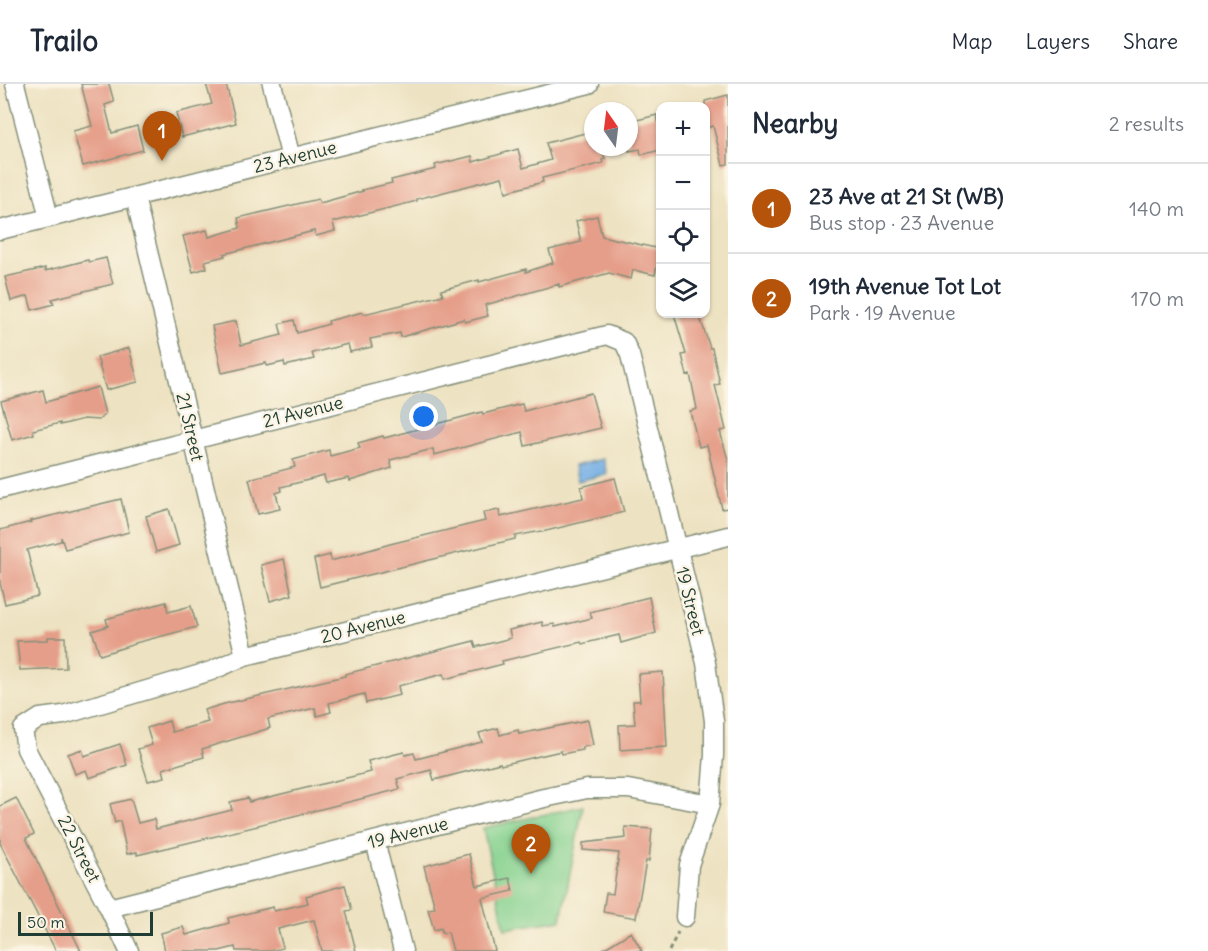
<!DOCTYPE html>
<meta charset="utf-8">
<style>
:root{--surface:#fff;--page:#f2f2f3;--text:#1f2937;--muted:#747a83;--line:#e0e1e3;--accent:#b45309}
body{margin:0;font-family:Delius,sans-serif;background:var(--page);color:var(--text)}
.controls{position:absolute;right:18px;top:18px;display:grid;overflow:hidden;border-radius:12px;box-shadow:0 2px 4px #0004}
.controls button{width:54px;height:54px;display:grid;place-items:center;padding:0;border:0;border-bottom:2px solid var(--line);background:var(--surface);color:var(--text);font:30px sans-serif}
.compass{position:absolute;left:584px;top:18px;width:54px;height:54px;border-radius:50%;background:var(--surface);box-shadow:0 2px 4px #0004;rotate:346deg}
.scale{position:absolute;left:18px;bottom:15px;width:135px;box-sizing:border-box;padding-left:6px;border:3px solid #1f3d34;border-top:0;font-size:16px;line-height:21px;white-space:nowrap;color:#1f3d34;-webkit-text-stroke:4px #fcf5e5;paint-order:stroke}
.you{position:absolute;left:424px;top:333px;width:21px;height:21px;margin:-15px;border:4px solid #fff;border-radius:50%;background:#1a73e8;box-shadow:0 0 0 9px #1a73e833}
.badge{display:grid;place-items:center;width:39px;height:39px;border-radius:50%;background:var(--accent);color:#fff;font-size:20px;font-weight:700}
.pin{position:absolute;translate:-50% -50px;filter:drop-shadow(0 2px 3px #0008)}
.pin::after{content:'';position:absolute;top:32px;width:21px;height:18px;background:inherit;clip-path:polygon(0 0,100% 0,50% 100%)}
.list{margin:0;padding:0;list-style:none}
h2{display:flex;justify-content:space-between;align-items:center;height:78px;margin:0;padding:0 24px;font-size:26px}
h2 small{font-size:20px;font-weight:400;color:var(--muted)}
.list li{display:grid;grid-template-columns:39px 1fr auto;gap:18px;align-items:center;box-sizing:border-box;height:90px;padding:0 24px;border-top:2px solid var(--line)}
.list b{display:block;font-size:22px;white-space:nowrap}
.list p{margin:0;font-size:20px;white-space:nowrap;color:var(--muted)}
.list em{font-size:20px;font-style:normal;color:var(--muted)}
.icon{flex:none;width:33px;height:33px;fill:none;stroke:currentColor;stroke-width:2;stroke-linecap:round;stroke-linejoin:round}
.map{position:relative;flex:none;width:728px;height:867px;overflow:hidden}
header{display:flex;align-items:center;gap:36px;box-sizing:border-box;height:84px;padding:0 30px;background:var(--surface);border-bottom:2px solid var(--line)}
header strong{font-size:28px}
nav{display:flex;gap:33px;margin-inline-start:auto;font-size:21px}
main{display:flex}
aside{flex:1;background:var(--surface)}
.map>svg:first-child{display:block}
</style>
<header>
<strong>Trailo</strong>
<nav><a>Map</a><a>Layers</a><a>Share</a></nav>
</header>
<main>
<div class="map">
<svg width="728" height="867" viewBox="0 0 728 867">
<rect width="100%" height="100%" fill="#fcf5e5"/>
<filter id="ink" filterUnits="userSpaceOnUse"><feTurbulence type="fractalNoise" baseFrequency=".0167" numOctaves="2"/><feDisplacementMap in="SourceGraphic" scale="12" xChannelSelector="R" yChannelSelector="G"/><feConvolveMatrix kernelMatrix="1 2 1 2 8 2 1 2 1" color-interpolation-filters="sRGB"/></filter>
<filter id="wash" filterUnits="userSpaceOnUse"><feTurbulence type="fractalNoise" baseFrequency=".008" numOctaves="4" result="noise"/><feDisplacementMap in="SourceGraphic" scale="24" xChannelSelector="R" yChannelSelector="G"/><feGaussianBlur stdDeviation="1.35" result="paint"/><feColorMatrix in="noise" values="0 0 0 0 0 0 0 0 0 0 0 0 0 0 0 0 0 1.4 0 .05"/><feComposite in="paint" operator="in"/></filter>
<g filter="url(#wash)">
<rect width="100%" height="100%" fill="#ede2c1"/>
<!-- green -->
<path fill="#86d290" stroke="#528862" stroke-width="1.5" d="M583 722 561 836 505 845 483 744Z"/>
<!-- water -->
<path fill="#73aee4" stroke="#49768c" stroke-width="1.5" d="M603 375 607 390 578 397 574 382Z"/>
<g id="blocks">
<!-- building -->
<path fill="#e59e89" d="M81 0H109L114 18 105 21 112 49 137 42 143 66 83 82 73 47 92 42Z
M206 0H226L236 39 182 53 176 29 212 20Z
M728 11V80L723 81 713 42 705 44V17Z
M657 31 660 46V66L641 71 640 65 629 67V38Z
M593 47V63H602L605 75 602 76 603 79 542 94 543 98 506 108 502 93 417 115V117L333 138 335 147 316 152 314 147 224 170 225 172 205 177 207 184 193 188 183 152 207 146 209 153 240 144 238 134 318 115 320 119 363 107 362 106 392 99 391 96 436 85 435 81 472 72 473 78 518 65 523 84 551 76 546 59Z
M597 132 602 152 660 165 655 191 633 186 631 195 609 189 559 203V200L485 221 488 232 465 238 464 235 401 253 400 249 370 255 372 263 350 268 348 260 312 269 314 275 285 282 284 278 267 282 266 279 222 289 212 242 236 237 241 261 282 251 279 240 294 236 297 249 329 240 328 237 363 228 364 230 443 211 441 206 479 196V198L526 185V188L553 179 549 166 581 158 576 137Z
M106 174 113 200 52 215 54 220 32 226 28 212 11 217 5 193 45 184V187L88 176 89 178Z
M674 230H699L710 264H712L720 300 715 301 726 346 720 347 728 376V424L722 425 707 361 699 363 690 327 697 325 690 290 687 291 682 271 686 270Z
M129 264 138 298 106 306 97 273Z
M98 303 105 330 99 336 84 335 60 341V339L33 346 34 350 12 356 1 317 43 306 46 318Z
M591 309 601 344 525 362 522 348 434 371 433 365 390 376 392 384 350 397 349 394 326 399 324 392 281 403 282 407 276 409 280 425 258 430 249 395 295 383 293 376 329 366 330 372 360 364 358 359 383 352 384 354 482 328 483 330 522 320 524 327Z
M615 394 624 428 542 448 541 447 515 452V455L320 503 314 475 330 471 331 477 390 460 485 437 483 429 499 426 500 433 583 414 581 403Z
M121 415 129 448 65 465 61 453V457L27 466 38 512 5 520 0 499V446L31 438 30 437Z
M169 425 179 461 156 468 146 432Z
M284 475 292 511 270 517 261 481Z
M649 513 656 549 621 559 619 551 582 560 581 558 502 577 503 580 445 595 443 590 398 602 400 611 366 619 364 610 329 619 331 628 317 632 315 624 268 635 270 644 202 665 204 673 163 685 165 693 148 697 138 665 152 661 147 644 169 637 172 648 208 638 204 626 224 620 345 592V590L474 557 476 563 511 554 509 546 542 538 543 542 554 540 555 543 592 534 590 528Z
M166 518 168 528 191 522 197 543 135 559V560L100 571 92 547 108 542 106 535Z
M48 553H65L66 584 20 586 17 557 48 556Z
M663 588 667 663 620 666 619 641 635 640 633 617H640L638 590Z
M588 636 593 661 583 663V666L562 670 561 667 501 681 500 679 434 696 431 686 397 695 400 705 258 741V742L137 771V768L127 770 120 737 115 739 110 720 131 715 138 739 154 735 156 745 232 726 230 718 248 714 249 718 371 688 368 677 404 668 405 671 414 669 416 675 482 658 479 649 498 644 500 651 518 646 519 650Z
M120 660 127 681 89 694 86 686 75 690 68 670 82 665 84 672Z
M16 714 34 750 26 754 81 867H56L0 759V722Z
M625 743 652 745 649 777H646L636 834 603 828 606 809 613 810 619 769 583 766V759L626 754Z
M469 770 477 802 510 794 513 807 482 814 495 867H453L448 848 442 849 441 844 434 846 428 825 435 824 424 782Z
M345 801 352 826 346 827 356 867H322L314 836 278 845 283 864 270 867H236L235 863 219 867H165L161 849 183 843 186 851 229 839 228 834 273 823 274 827 308 819 306 812Z
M631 848 642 867H600Z"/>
</g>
</g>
<g filter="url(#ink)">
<use href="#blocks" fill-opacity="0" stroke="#86907a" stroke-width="1.5"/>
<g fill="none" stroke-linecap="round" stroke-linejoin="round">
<defs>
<path id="minor" d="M15 0 49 134
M272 0 291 74
M135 113 245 572
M0 146 589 0
M0 405 579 258 607 251 624 258 630 271 706 579 714 637V671L710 720 689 781 685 833
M375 757 403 867
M109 824 544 714 587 705H628L710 720
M129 867 109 824 26 665 23 645 40 634 63 631 211 587 245 572 728 452"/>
</defs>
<!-- minor casing -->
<use href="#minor" stroke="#86907a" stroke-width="21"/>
<!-- path -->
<path stroke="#86907a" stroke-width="3" stroke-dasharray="4.5 4.5" stroke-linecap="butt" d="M669 867 678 848"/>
<!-- minor -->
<use href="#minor" stroke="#fff" stroke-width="18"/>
</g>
</g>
<g text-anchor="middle" stroke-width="5" stroke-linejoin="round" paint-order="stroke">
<!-- street labels -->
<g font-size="18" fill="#1f3d34" stroke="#fcf5e5">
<text transform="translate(295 73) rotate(-14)" y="6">23 Avenue</text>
<text transform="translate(303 328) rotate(-14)" y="6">21 Avenue</text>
<text transform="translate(190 343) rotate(77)" y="6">21 Street</text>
<text transform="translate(690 517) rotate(76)" y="6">19 Street</text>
<text transform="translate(363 543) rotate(-14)" y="6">20 Avenue</text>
<text transform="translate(408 749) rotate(-14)" y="6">19 Avenue</text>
<text transform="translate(79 765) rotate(63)" y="6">22 Street</text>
</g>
</g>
</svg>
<div class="controls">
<button>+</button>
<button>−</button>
<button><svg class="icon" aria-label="locate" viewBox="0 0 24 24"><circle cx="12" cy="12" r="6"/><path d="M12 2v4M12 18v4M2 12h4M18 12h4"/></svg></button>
<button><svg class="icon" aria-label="layers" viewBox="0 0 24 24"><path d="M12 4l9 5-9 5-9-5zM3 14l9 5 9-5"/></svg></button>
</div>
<svg class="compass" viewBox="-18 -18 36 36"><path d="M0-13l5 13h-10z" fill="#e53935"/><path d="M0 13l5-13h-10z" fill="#747a83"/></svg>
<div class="scale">50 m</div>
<div class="you"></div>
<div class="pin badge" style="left:162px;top:77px">1</div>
<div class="pin badge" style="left:531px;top:790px">2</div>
</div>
<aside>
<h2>Nearby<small>2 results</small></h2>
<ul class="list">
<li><span class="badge">1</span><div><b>23 Ave at 21 St (WB)</b><p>Bus stop · 23 Avenue</p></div><em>140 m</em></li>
<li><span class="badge">2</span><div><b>19th Avenue Tot Lot</b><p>Park · 19 Avenue</p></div><em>170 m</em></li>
</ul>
</aside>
</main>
